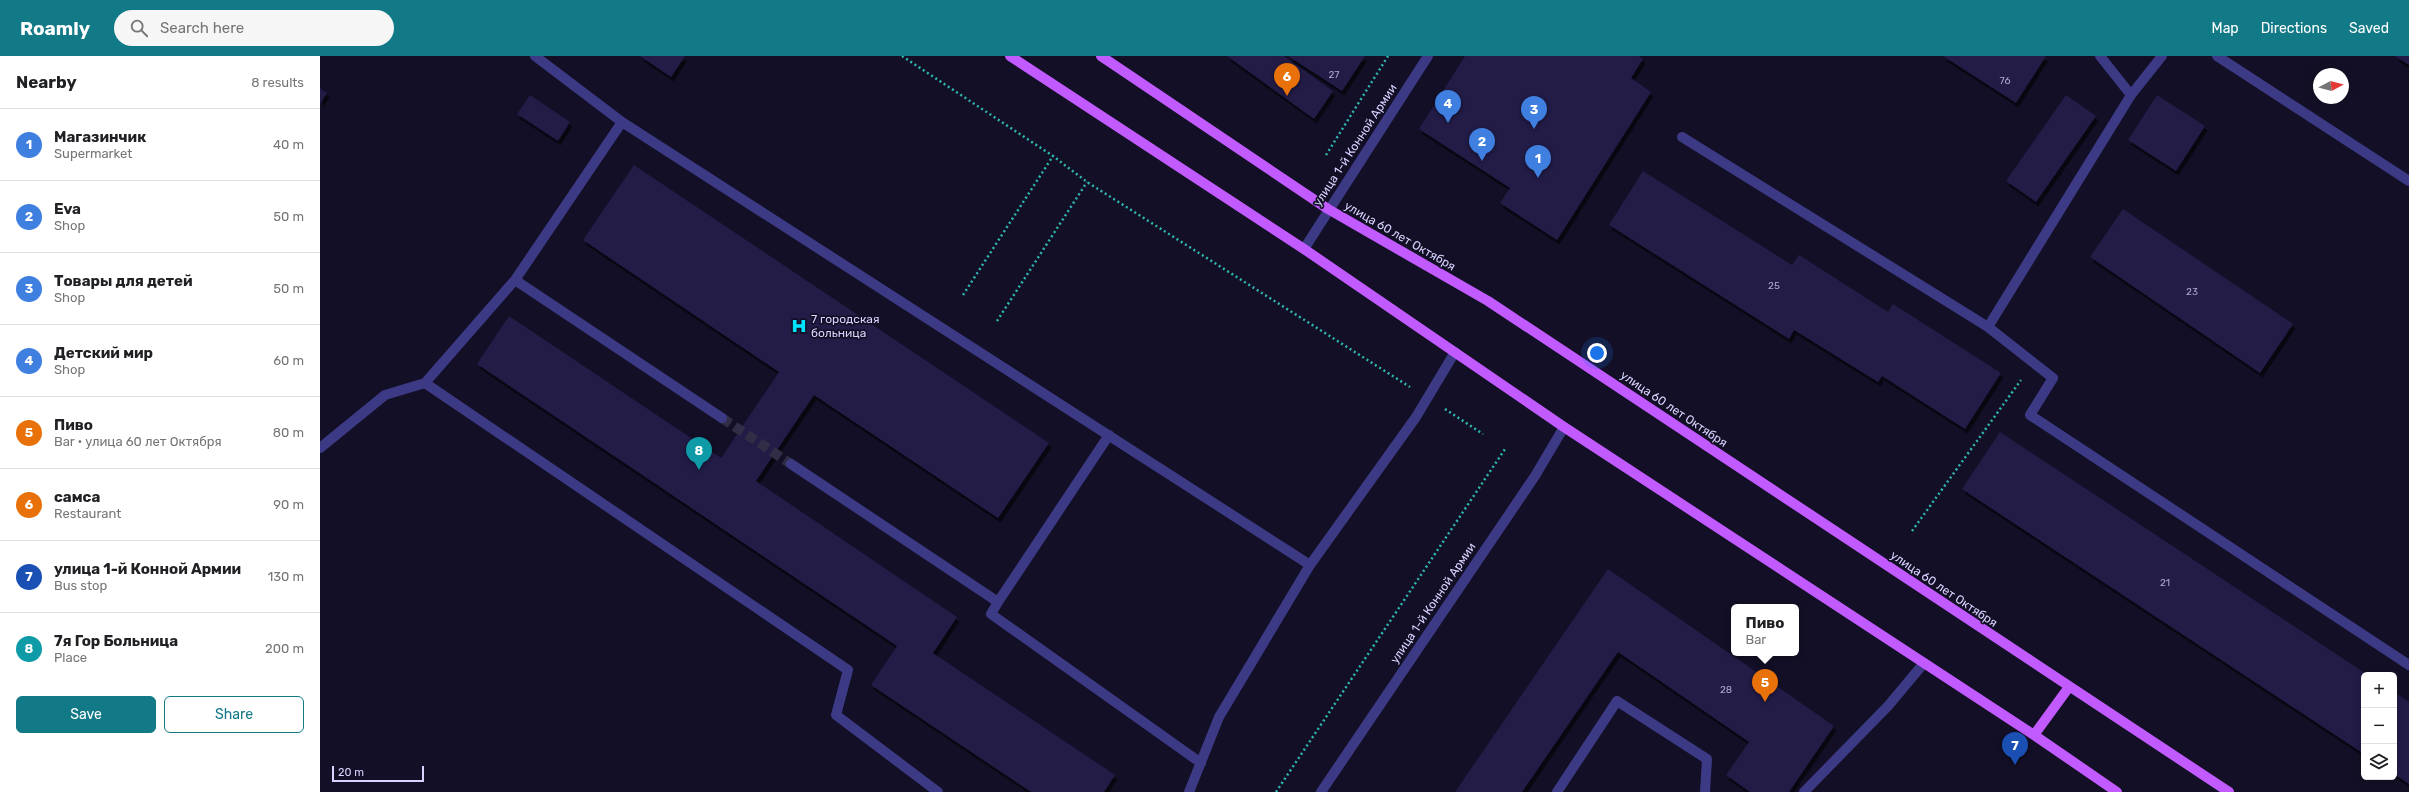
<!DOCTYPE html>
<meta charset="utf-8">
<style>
:root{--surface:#fff;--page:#f6f6f6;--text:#202124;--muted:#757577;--line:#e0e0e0;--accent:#127987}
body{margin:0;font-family:Rubik,sans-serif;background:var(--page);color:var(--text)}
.controls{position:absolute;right:12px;bottom:12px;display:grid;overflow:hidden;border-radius:6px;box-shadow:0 2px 10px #0003}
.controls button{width:36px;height:36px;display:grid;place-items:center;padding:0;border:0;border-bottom:1px solid var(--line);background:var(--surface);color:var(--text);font:20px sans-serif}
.compass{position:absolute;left:1993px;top:12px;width:36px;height:36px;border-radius:50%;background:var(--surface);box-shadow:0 2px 10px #0003;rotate:83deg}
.scale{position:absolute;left:12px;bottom:10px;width:92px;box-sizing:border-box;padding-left:4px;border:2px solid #d9d4ff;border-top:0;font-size:11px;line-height:14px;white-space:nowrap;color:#d9d4ff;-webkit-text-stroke:3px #130f26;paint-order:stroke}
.you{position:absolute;left:1277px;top:297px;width:14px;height:14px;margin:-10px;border:3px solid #fff;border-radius:50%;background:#1a73e8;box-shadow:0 0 0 6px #1a73e833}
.badge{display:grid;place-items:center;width:26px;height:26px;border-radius:50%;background:var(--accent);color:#fff;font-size:13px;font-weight:700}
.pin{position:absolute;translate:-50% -33px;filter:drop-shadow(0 1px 2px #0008)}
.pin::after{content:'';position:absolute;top:21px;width:14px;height:12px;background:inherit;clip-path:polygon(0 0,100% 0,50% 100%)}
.popup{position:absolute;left:1411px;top:548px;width:68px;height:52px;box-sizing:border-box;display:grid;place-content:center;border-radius:6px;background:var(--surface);filter:drop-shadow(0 1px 3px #0005);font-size:13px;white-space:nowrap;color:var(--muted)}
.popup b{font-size:15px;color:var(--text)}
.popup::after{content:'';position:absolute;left:50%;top:100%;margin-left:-8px;border:8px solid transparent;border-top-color:var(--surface)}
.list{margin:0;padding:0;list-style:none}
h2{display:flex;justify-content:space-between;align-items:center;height:52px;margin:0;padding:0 16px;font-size:17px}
h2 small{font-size:13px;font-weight:400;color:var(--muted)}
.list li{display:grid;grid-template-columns:26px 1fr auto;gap:12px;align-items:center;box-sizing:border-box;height:72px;padding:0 16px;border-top:1px solid var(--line)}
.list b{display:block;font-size:15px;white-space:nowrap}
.list p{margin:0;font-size:13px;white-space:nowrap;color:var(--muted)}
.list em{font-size:13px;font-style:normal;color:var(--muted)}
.actions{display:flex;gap:8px;padding:12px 16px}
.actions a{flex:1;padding:9px 0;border:1px solid var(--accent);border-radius:6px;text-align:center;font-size:14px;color:var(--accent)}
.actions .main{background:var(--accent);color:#fff}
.icon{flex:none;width:22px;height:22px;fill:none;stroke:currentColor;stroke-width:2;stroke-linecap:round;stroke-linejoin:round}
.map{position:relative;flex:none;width:2089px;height:736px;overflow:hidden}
header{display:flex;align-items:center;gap:24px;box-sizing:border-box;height:56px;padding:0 20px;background:var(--accent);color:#fff}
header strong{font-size:19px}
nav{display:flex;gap:22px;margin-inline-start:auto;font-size:14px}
.search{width:280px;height:36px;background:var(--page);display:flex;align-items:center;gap:10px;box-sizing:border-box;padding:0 14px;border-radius:22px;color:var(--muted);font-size:15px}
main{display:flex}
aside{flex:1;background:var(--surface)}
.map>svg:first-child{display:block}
</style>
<header>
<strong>Roamly</strong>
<div class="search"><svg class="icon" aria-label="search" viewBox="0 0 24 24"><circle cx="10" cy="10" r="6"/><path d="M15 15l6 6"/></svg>Search here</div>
<nav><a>Map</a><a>Directions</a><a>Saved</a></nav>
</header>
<main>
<aside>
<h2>Nearby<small>8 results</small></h2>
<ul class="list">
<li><span class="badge" style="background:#3f7fe0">1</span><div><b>Магазинчик</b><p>Supermarket</p></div><em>40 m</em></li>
<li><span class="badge" style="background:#3f7fe0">2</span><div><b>Eva</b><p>Shop</p></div><em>50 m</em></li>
<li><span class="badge" style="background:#3f7fe0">3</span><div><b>Товары для детей</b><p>Shop</p></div><em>50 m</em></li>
<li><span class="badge" style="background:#3f7fe0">4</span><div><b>Детский мир</b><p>Shop</p></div><em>60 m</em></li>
<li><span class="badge" style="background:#e8710a">5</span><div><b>Пиво</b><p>Bar · улица 60 лет Октября</p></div><em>80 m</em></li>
<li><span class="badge" style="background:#e8710a">6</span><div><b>самса</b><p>Restaurant</p></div><em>90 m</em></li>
<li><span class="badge" style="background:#1a4fb4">7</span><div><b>улица 1-й Конной Армии</b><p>Bus stop</p></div><em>130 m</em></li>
<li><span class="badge" style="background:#0f9aa8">8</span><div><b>7я Гор Больница</b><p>Place</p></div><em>200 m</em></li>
</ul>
<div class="actions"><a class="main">Save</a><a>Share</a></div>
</aside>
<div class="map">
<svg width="2089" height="736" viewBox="0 0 2089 736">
<defs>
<filter id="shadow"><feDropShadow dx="2.5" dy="4.5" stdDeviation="0" flood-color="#0009"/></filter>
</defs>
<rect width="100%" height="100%" fill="#130f26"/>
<!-- building -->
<path fill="#241b47" filter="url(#shadow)" d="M320 0H365L351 21Z
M907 0H964L1013 35 994 63Z
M968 0H1045L1022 35Z
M1145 0H1319L1323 3 1311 22 1331 36 1237 184 1180 147 1190 132 1099 73Z
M1623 0H1726L1696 47Z
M2075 0H2089V9Z
M0 32 7 37 0 48Z
M210 39 250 66 238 85 197 58Z
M1746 39 1776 60 1716 146 1686 125Z
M1837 39 1885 70 1856 115 1808 84Z
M314 109 729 387 678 462 494 339 436 425 637 561 613 597 795 719 784 736H711L551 629 577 590 157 308 189 260 401 402 459 316 263 184Z
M1323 115 1472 209 1479 199 1568 256 1573 248 1681 317 1645 373 1562 320 1558 326 1474 274 1469 283 1289 169Z
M1803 153 1973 268 1940 317 1770 201Z
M1680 376 2048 619H2044V698L1642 433Z
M1288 513 1514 670 1469 736H1430L1406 719 1429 686 1298 596 1202 736H1135Z
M2074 636 2089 646V728L2074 718Z"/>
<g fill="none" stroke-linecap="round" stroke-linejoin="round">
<!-- minor-tunnel -->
<path stroke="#312d47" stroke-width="10" stroke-dasharray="10 5" stroke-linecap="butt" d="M402 362 471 408"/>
<!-- path -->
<path stroke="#2fb8b0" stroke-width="2.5" stroke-dasharray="2 3" stroke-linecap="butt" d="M582 0 733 100 767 126 1090 331
M1006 99 1068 0
M643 239 733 100
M677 265 767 126
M1125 353 1163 378
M1592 475 1701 324
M956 736 1185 393"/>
<!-- minor -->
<path stroke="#3d3a85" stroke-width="10" d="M215 0 302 66 195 224 105 327 528 614 516 659 618 736
M1897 0 2089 125
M1811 39 1842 0
M302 66 990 509
M1362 81 1668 271 1733 322 1710 359 2089 609
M984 193 1108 0
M195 224 402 362
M1668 271 1811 39 1780 0
M0 392 65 339 105 327
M471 408 678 546 789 379
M678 546 671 558 881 707
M869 736 899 661 990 509 1096 361 1135 296
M1001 736 1215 420 1244 371
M1237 736 1297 645 1387 703 1385 736
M1484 736 1568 650 1604 607"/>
<!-- major -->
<path stroke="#c25bff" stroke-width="10" d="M690 0 984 193 1244 371 1714 679 1797 736
M781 0 1008 153 1168 245 1909 736
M1714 679 1749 631"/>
</g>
<!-- icons -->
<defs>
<symbol id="hospital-bare" viewBox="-9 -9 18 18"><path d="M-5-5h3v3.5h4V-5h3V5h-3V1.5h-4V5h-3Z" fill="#00e5ff" stroke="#130f26" stroke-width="2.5" paint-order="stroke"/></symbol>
</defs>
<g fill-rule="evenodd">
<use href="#hospital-bare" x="468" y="259" width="22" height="22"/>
</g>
<g text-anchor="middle" stroke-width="3.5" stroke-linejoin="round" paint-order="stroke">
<!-- number labels -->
<g font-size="10" fill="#aca6d1">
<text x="1014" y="22">27</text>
<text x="1685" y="28">76</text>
<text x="1454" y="233">25</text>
<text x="1872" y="239">23</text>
<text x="1845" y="530">21</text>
<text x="1406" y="637">28</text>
</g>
<!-- street labels -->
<g font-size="12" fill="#d9d4ff" stroke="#130f26">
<text transform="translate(1035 89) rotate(-57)" y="4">улица 1-й Конной Армии</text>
<text transform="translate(1080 180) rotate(30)" y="4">улица 60 лет Октября</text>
<text transform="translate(1354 353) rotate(34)" y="4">улица 60 лет Октября</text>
<text transform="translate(1624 533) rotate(34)" y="4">улица 60 лет Октября</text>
<text transform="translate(1113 547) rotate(-56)" y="4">улица 1-й Конной Армии</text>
</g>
<!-- poi labels -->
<g font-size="12" fill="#d9d4ff" stroke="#130f26" text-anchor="start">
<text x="491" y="267">7 городская<tspan x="491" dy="14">больница</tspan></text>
</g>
</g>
</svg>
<div class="controls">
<button>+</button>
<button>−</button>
<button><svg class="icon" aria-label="layers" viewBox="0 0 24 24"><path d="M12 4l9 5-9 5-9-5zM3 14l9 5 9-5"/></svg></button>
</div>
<svg class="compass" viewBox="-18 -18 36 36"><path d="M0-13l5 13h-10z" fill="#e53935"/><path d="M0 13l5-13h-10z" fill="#757577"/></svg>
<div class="scale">20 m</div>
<div class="you"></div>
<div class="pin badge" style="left:1218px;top:122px;background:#3f7fe0">1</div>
<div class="pin badge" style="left:1162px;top:105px;background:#3f7fe0">2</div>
<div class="pin badge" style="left:1214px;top:73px;background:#3f7fe0">3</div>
<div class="pin badge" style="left:1128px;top:67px;background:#3f7fe0">4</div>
<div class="pin badge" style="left:1445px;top:646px;background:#e8710a">5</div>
<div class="popup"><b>Пиво</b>Bar</div>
<div class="pin badge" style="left:967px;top:40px;background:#e8710a">6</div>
<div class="pin badge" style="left:1695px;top:709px;background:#1a4fb4">7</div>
<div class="pin badge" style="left:379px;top:414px;background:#0f9aa8">8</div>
</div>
</main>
